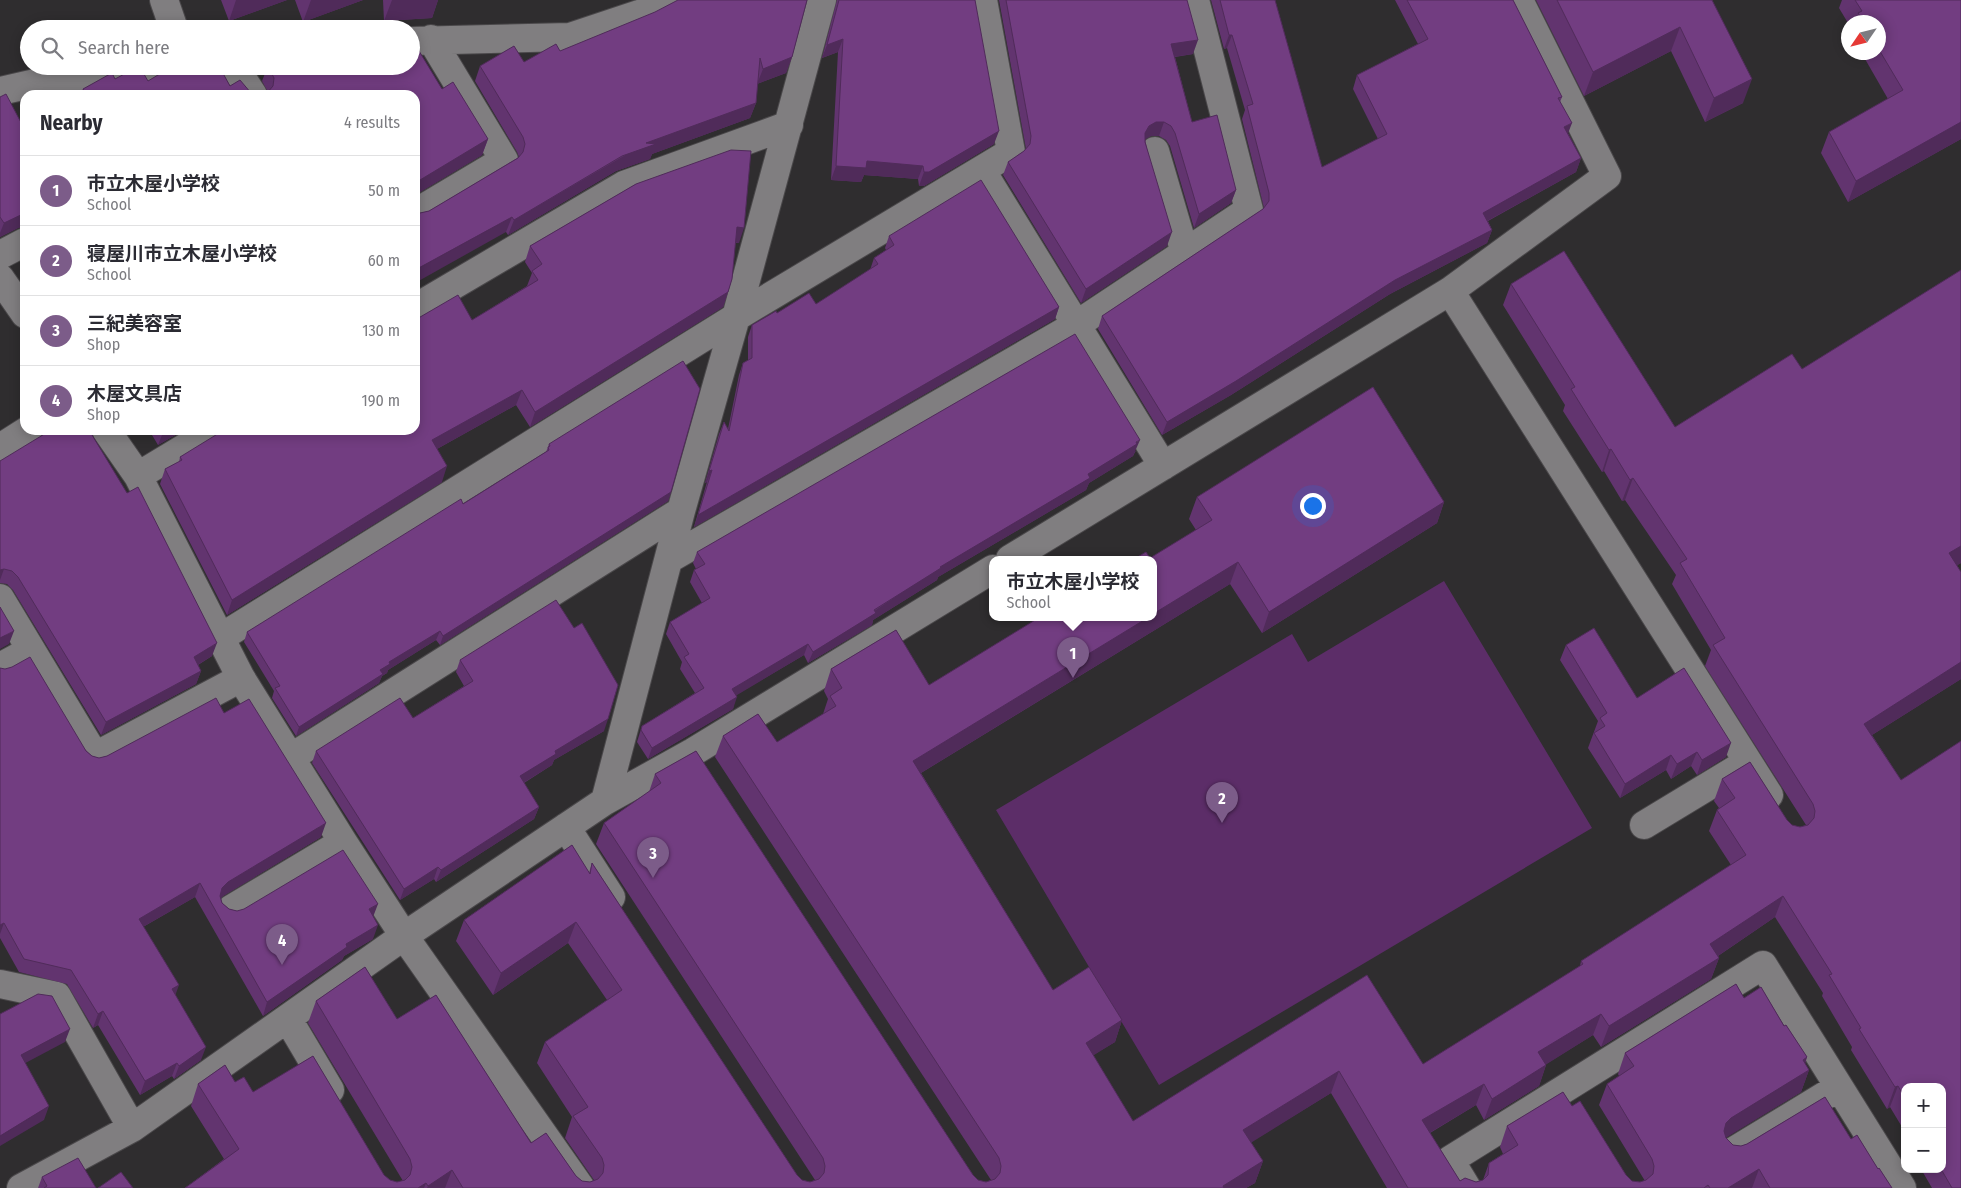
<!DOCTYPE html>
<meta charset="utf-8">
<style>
:root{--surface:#fff;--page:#f7f7f7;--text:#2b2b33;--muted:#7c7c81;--line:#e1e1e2;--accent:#7c5c89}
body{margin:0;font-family:"Fira Sans Condensed","Noto Sans JP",sans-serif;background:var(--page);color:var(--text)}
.controls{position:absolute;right:15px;bottom:15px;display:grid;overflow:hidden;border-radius:10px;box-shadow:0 2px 12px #0003}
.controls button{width:45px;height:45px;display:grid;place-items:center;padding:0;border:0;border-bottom:1px solid var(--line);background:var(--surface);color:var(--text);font:25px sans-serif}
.compass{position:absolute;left:1841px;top:15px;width:45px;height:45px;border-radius:50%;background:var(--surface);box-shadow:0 2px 12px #0003;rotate:235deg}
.you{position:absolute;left:1312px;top:505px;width:18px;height:18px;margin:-12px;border:4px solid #fff;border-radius:50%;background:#1a73e8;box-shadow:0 0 0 8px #1a73e833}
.badge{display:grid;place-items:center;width:32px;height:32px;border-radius:50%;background:var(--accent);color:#fff;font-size:16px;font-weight:700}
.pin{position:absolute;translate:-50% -41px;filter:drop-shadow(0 1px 2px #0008)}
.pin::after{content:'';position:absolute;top:26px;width:18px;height:15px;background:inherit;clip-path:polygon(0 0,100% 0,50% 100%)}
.popup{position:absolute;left:989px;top:556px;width:168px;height:65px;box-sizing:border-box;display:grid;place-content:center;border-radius:10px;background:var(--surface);filter:drop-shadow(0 1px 4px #0005);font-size:16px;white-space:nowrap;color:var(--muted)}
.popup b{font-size:19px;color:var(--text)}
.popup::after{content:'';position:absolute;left:50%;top:100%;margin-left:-10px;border:10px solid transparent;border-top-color:var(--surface)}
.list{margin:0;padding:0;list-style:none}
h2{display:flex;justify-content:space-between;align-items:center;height:65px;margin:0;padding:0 20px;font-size:21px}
h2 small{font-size:16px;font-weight:400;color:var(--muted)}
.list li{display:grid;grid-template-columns:32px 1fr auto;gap:15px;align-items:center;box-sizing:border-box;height:70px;padding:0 20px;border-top:1px solid var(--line)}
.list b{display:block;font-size:19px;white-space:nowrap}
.list p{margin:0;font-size:16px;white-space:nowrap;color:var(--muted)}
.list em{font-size:16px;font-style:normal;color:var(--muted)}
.icon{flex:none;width:28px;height:28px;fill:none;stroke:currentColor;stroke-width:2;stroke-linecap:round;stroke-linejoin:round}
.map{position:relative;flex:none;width:1961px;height:1188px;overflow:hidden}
.search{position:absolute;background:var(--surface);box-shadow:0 2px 12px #0003;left:20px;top:20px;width:400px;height:55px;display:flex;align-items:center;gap:12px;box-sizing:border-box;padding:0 18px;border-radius:28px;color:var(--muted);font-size:19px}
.panel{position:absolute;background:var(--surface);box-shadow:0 2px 12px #0003;left:20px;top:90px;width:400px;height:345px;border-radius:15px}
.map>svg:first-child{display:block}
</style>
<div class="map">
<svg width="1961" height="1188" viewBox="0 0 1961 1188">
<rect width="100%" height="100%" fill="#2f2d2f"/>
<!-- green -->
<path fill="#5c2d68" d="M1444 581 1592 828 1159 1085 996 810 1292 634 1308 662Z"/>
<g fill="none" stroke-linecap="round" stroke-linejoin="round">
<defs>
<path id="minor" d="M164 0 174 29
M411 41 570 37 642 13 668 0
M234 66 253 95
M0 91 40 82 156 66
M1155 151 1185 253
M982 171 1163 466
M415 213 504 160 431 39
M0 255 25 242
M0 278 25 314
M1450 291 1769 795
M415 308 624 185 789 125
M106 430 138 476 241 678 343 842 404 936 581 1188
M0 448 28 430
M138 476 214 430
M669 559 1076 325 1249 210 1195 0
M1010 559 1450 291 1607 176 1519 0
M0 598 95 756 241 678
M220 638 736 317 1011 152 983 0
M0 667 31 650
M290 758 681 511
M605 801 693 752 993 569
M1644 825 1748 762
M566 827 611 897
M231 909 343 842
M0 984 57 996 132 1128
M288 1019 330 1090
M1732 1152 1839 1087
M21 1188 132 1128 404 936 605 801 681 511 736 317 822 0
M1467 1188 1450 1160 1763 965 1902 1188"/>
</defs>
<!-- minor casing -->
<use href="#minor" stroke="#4a484a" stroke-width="30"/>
<!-- minor -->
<use href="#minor" stroke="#807e80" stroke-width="28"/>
</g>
<!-- wall -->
<path fill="#62346f" d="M221 0H287L229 21Z
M295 0H363L303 22Z
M383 0H438L432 18 384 21Z
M837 0H975L994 144 924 186H919L918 179 864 175 861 182 831 180 838 52 822 58Z
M999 0H1187L1193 54 1175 57 1192 122 1236 190 1231 203 1194 228 1170 146 1166 140 1159 136H1151L1145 139 1167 246 1081 303 1003 175 1008 162 1024 151 1026 149Z
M1211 0H1275L1322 167 1378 139 1353 89 1357 75 1418 44 1395 0H1513L1562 97 1560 102 1568 133 1581 158 1576 172 1488 221 1492 230 1487 243 1390 294 1231 395 1162 435 1098 329 1102 316 1263 209 1264 208 1242 119 1245 110 1227 48 1224 49Z
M1536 0H1712L1743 103 1705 122 1671 51 1584 96Z
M1842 0H1961V139L1848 202 1821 153 1829 132 1888 99 1861 52H1878V22H1848V23L1839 8Z
M560 51 792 57 786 73 757 84 756 103 750 118 652 154 650 159 616 171 508 235 506 232 420 213 429 211 519 157 517 152 475 81 480 66 524 62Z
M268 66H411L442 89 488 139 482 155 415 195V95H261L268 92 262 81Z
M115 79 230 86 251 93 258 95H81L83 89Z
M0 97 25 130V226L18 228 0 237Z
M636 184 739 243H735L728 292 723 307 530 427 516 405 437 449 442 482 227 615 160 484 165 469 179 462 180 457 472 320 527 286 532 273 525 262 530 246Z
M889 236 1059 307 1055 319 694 527 707 482 705 483 719 434 724 422 728 429 739 375 743 363 748 360V337L752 325 816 304 870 270 874 258 886 250 885 248Z
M25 250V269L21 262Z
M1564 251 1675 427 1792 354 1802 369 1961 270V563L1957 565 1961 572V679L1872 735 1901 780 1961 741V1188H1932L1921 1169H1942V1087H1905V1132L1890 1107 1887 1109 1851 1050 1852 1047 1822 996 1823 993 1775 917 1718 956 1719 958 1711 979 1601 1047 1593 1035 1546 1064V1065L1539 1086 1484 1120 1476 1105 1430 1133 1460 1181 1465 1178 1476 1182 1483 1180 1489 1163 1503 1154 1500 1147 1507 1126 1563 1092 1572 1106 1580 1101 1626 1175 1632 1181 1640 1182 1645 1181 1599 1105 1607 1084 1619 1076 1618 1074 1625 1053 1736 984 1744 998 1761 987 1784 1026 1786 1025 1807 1057 1805 1064 1809 1070 1801 1092 1726 1137V1138L1733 1145 1741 1146 1747 1144 1825 1097 1851 1139 1857 1135 1878 1169 1879 1168 1892 1188H1387L1331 1093 1251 1142 1263 1161 1255 1183 1246 1188H185L224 1159 191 1106 198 1084 225 1065 235 1082 244 1077 253 1092 313 1056 384 1175 390 1180 397 1182 403 1181 308 1023 316 1001 365 967 397 1019 436 995 531 1143 546 1133 576 1176 582 1181 590 1182 594 1180 565 1138 572 1117 537 1063 545 1042 607 1000 568 943 493 995 456 941 464 920 572 845 589 873 592 863 797 1175 802 1180 810 1182 815 1180 596 844 604 823 649 792 655 774 696 751 973 1175 978 1180 986 1182 991 1180 715 757 723 736 758 714 777 742 823 714 828 699 824 691 831 669 896 630 929 685 1040 617H1153V559H1134L1146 552 1150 558 1196 530 1189 519 1197 497 1373 387 1444 502 1437 523 1262 633 1230 584 921 773 1053 990 1089 967 1122 1020 1115 1042 1093 1055 1133 1121 1367 975 1423 1064 1580 966 1581 961 1731 865 1709 831 1717 810 1719 808 1714 801 1722 779 1750 762 1787 820 1792 825 1800 827 1806 825 1705 666 1711 650 1672 584 1676 575 1625 500 1622 501 1604 471 1602 472 1563 411 1565 405 1503 305 1511 284Z
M149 430H184L158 445Z
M549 444 671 492 668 501 440 645 436 640 388 670 387 673 382 676 379 683 296 736 272 698 274 691 244 642 247 632 463 504 546 452Z
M1136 451 1135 452 1133 456 1089 483 1086 490 938 577 937 580 873 620 872 625 808 663 804 655 736 695 733 709 648 759 637 742 642 726 695 693 680 669 682 662 666 634 670 622 702 603 690 582 694 570 696 569 693 563 697 552Z
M0 461 212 656 198 665 201 671 196 684 101 735 13 590 7 584 0 583Z
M1566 645 1637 698 1726 757 1697 775 1691 766 1671 779 1666 770 1620 798 1588 748 1598 721 1560 660Z
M460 660 604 731 554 760 552 765 524 783 539 807 534 819 436 882 434 879 400 900 312 763 316 751 413 718 464 686 456 672Z
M0 668 92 756 99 758 107 756 224 713 321 837 223 896 221 898 222 903 229 909 237 911 373 917V939L344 956 342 960 263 1016 195 897 143 927 175 995 201 1060 174 1079 172 1076 140 1095 98 1025 93 1028 67 984 19 972 0 938Z
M42 1177 96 1188H38Z"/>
<!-- shaded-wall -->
<path fill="#502b5a" d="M236 0H287L229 21Z
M311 0H363L303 22Z
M392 0H438L432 18 384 21Z
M1680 27 1671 51 1584 96 1593 72Z
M1229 35H1232L1227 48 1224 49Z
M843 39 838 52 822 58 827 45Z
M1198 40 1193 54 1166 58 1171 44Z
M792 57 786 73 757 84 763 69Z
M1752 79 1743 103 1705 122 1714 98Z
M756 103 750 118 652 154 650 159 616 171 508 235 514 220 646 143Z
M1156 122H1164L1159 136H1151L1144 140 1145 133 1149 126Z
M1961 122V139L1848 202 1856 181Z
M1572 123 1567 136 1564 127Z
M999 131 994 144 924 186H919L924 172Z
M488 139 482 155 415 195V183Z
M1581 158 1576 172 1478 226 1483 213Z
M867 161 923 166 918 179 864 175 861 182 831 180 836 166Z
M1236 190 1231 203 1194 228 1199 214Z
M23 213H25V226L18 228 0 237V233L4 223Z
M512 217 506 232 415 283V270Z
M737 227 744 228 739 243 731 242Z
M1492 230 1487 243 1390 294 1231 395 1162 435 1167 422 1395 280Z
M1172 232 1167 246 1081 303 1086 289Z
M728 292 723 307 530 427 535 412Z
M1059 307 1055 319 694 527 698 515Z
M522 390 516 405 426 455 432 440Z
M164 430H184L158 445Z
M1140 440 1133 456 1089 483 1086 490 938 577 937 580 873 620 872 625 808 663 813 652 940 567 1088 474Z
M1611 449 1604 471 1602 472 1609 450Z
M447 466 442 482 227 615 232 600Z
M712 470 707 482 705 483 709 471Z
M1633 478 1625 500 1622 501 1630 480Z
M671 492 668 501 440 645 443 636Z
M1444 502 1437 523 1262 633 1269 612Z
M1961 546V563L1942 575 1949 553Z
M1238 562 1230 584 906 782 913 761 1149 617H1153V614Z
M4 569 0 580V570Z
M14 631 9 644 0 649V638Z
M440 631 436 640 388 670 387 673 382 676 379 683 296 736 299 727 380 670 389 662Z
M217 643 212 656 189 670 194 657Z
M808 644 804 655 727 701 732 689Z
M1961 662V679L1856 745 1864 724Z
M201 671 196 684 101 735 106 722Z
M737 697 733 709 648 759 652 748Z
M608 719 604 731 554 760 552 765 515 788 520 776 555 751Z
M1731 743 1726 757 1697 775 1702 760Z
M1697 752 1691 766 1671 779 1677 764Z
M1671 755 1666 770 1620 798 1625 784Z
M539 807 534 819 436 882 441 870Z
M326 823 321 837 223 896 217 902 222 888 228 882Z
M438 867 434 879 400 900 404 889Z
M200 883 195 897 134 932 139 919Z
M1783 896 1775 917 1703 966 1710 944Z
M378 904 373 917 369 909Z
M576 922 568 943 493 995 501 973Z
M4 923 0 934V925Z
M378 925 373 939 344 956 342 960 263 1016 267 1002 346 944Z
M1719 958 1711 979 1601 1047 1609 1026Z
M179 985 174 999 172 989Z
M103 1011 98 1025 93 1028 98 1014Z
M1601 1014 1593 1035 1531 1074 1538 1052Z
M1122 1020 1115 1042 1078 1065 1086 1043Z
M70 1029 65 1042 16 1068 21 1055Z
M206 1047 201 1060 174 1079 179 1066Z
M1807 1057 1800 1076 1809 1070 1801 1092 1724 1139 1719 1144 1726 1123 1731 1118Z
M177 1063 172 1076 140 1095 145 1081Z
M1546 1065 1539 1086 1484 1120 1492 1099Z
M1339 1071 1331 1093 1236 1152 1243 1130Z
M1484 1084 1476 1105 1414 1142 1422 1120Z
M1898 1086 1890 1107 1887 1109 1895 1087Z
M49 1106 44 1120 0 1146V1136Z
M1263 1161 1255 1183 1246 1188H1222L1223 1186Z
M1759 1169 1752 1188H1728Z
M452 1170 445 1188H427L428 1186Z
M426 1183 424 1188H418Z"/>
<!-- building -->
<path fill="#723d81" stroke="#502b5a" d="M678 0H807L792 57 763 69 760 58 756 103 646 143 656 144 622 156 514 220 512 217 415 270V212L420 213 429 211 518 158 523 152 525 144 523 137 480 66 514 46 524 62 556 44 560 51 655 12Z
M839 0H975L999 131 929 172H924L923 166 867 161 866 168 836 166 843 39 827 45Z
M1006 0H1187L1198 40 1171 44 1192 122 1217 115 1236 190 1199 214 1175 133 1171 126 1164 122H1156L1149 126 1145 133V142L1172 232 1086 289 1008 162 1024 151 1030 144 1031 136Z
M1220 0H1275L1322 167 1387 134 1357 75 1428 39 1407 0H1513L1562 97 1558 98 1572 123 1564 127 1581 158 1483 213 1492 230 1395 280 1236 381 1167 422 1102 316 1263 209 1269 201V193L1247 106 1253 104 1232 35H1229Z
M1557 0H1712L1752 79 1714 98 1680 27 1593 72Z
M1855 0H1961V122L1856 181 1829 132 1903 90 1878 48V22H1864L1858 13 1862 11Z
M411 40 413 41 442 89 453 82 488 139 415 183V95H291L290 93 286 95H261L267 93 273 86 274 78 268 66H411Z
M173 66H195V67L197 66H219L230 86 240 80 251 93 258 95H86L83 89 110 74 112 73 115 79 130 71 141 69 148 81Z
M6 94 25 130V213L4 223 0 217V97Z
M731 150 751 151 744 228 737 227 732 279 728 292 535 412 522 390 432 440 447 466 232 600 165 469 182 460 180 457 224 430H415V320L458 295 472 320 538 280 532 271 542 264 530 246 636 184Z
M981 180 1059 307 698 515 712 470 709 471 724 422 729 431 743 363 752 358V325L776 311 777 313 809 293 816 304 878 264 874 258 894 245 889 236Z
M1564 251 1675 427 1792 354 1802 369 1961 270V546L1949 553 1961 572V662L1864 724 1901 780 1961 741V1188H1952L1941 1169H1942V1087H1905V1098L1898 1086 1895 1087 1859 1029 1861 1028 1829 975 1832 974 1783 896 1710 944 1719 958 1609 1026 1601 1014 1538 1052 1546 1065 1492 1099 1484 1084 1422 1120 1460 1181 1465 1178 1476 1182 1483 1180 1488 1175 1489 1163 1518 1145 1507 1126 1563 1092 1572 1106 1580 1101 1626 1175 1632 1181 1640 1182 1646 1180 1653 1174 1654 1166 1652 1159 1607 1084 1634 1066 1625 1053 1736 984 1744 998 1761 987 1784 1026 1786 1025 1807 1057 1803 1060 1809 1070 1731 1118 1726 1123 1724 1131 1726 1138 1733 1145 1741 1146 1747 1144 1825 1097 1851 1139 1857 1135 1878 1169 1879 1168 1892 1188H1770L1759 1169 1728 1188H1710L1708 1185 1704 1188H1408L1339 1071 1243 1130 1263 1161 1223 1186 1224 1188H463L452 1170 428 1186 426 1183 418 1188H185L239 1149 198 1084 225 1065 235 1082 244 1077 253 1092 313 1056 384 1175 390 1180 397 1182 405 1180 410 1175 412 1167 410 1159 316 1001 365 967 397 1019 436 995 531 1143 546 1133 576 1176 582 1181 590 1182 598 1179 603 1173 604 1165 602 1158 573 1116 588 1107 545 1042 622 990 576 922 501 973 464 920 572 845 590 874 592 863 797 1175 802 1180 810 1182 819 1179 824 1173 825 1166 823 1158 604 823 661 783 655 774 696 751 973 1175 978 1180 986 1182 995 1179 1000 1173 1001 1166 999 1158 723 736 758 714 777 742 836 706 830 696 842 688 831 669 896 630 929 685 1040 617H1149L913 761 1053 990 1089 967 1122 1020 1086 1043 1133 1121 1367 975 1423 1064 1583 964 1581 961 1746 855 1717 810 1735 798 1722 779 1750 762 1787 820 1792 825 1800 827 1808 825 1814 818 1815 811 1813 804 1713 645 1725 638 1680 563 1687 559 1633 478 1630 480 1611 449 1609 450 1571 389 1575 387 1511 284Z
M1075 334 1140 440 1136 442 1137 444 1088 474 1090 478 940 567 941 568 874 610 876 613 813 652 808 644 732 689 737 697 652 748 641 730 642 726 704 688 684 657 689 654 670 622 710 598 694 570 705 564 697 552Z
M683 361 700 389 671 492 443 636 440 631 389 662 390 664 380 670 383 674 299 727 275 688 280 686 247 632 461 499 463 504 549 450 548 447 550 446 549 444Z
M1373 387 1444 502 1269 612 1238 562 1153 614V559H1134L1146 552 1150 558 1212 520 1197 497Z
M51 430H89L127 493 138 487 217 643 194 657 201 671 106 722 18 577 12 571 4 569 0 570V461Z
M556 600 574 628 582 623 618 685 608 719 555 751 556 754 520 776 539 807 441 870 438 867 404 889 316 751 400 698 413 718 473 681 460 660Z
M0 607 14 631 0 638Z
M1594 628 1637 698 1684 668 1731 743 1702 760 1697 752 1677 764 1671 755 1625 784 1594 733 1605 726 1600 718 1607 713 1566 645Z
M30 657 86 751 92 756 99 758 107 756 216 698 224 713 249 699 326 823 228 882 222 888 220 896 222 903 229 909 237 911 244 909 343 850 378 904 369 909 378 925 346 944 347 947 267 1002 200 883 139 919 179 985 172 989 206 1047 179 1066 177 1063 145 1081 103 1011 98 1014 71 970 24 959 4 923 0 925V668L5 669 12 667Z
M38 994 52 996 70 1029 21 1055 49 1106 0 1136V1014Z
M78 1158 96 1188H44L47 1186 42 1177Z
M121 1172 133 1188H98Z"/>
</svg>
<div class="controls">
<button>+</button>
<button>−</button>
</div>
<svg class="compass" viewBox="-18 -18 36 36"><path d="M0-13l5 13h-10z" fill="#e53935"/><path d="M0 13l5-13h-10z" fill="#7c7c81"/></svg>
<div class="you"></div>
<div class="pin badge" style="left:1073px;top:678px">1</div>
<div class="popup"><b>市立木屋小学校</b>School</div>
<div class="pin badge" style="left:1222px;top:823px">2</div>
<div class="pin badge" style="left:653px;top:878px">3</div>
<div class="pin badge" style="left:282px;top:965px">4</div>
<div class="search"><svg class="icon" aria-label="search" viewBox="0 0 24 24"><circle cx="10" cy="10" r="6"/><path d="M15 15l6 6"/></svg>Search here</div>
<section class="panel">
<h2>Nearby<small>4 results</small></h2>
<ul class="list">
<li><span class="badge">1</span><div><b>市立木屋小学校</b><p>School</p></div><em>50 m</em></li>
<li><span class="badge">2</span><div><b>寝屋川市立木屋小学校</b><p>School</p></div><em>60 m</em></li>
<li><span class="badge">3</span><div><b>三紀美容室</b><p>Shop</p></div><em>130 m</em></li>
<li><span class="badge">4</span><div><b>木屋文具店</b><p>Shop</p></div><em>190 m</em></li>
</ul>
</section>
</div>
